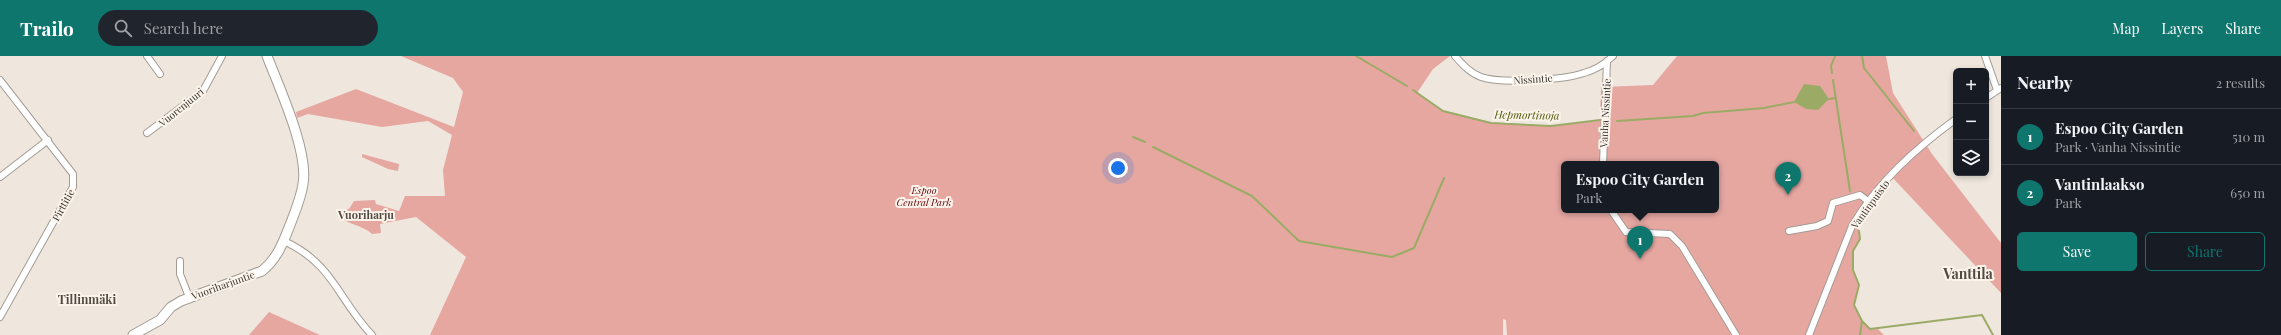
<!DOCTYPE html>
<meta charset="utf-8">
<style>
:root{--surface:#171b24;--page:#20242c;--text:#f1f3f6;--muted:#9ea1a6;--line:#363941;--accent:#0f766e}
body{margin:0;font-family:"Playfair Display",serif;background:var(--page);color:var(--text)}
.controls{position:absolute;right:12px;top:12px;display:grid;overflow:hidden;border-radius:6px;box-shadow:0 2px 6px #0003}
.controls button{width:36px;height:36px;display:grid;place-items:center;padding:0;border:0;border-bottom:1px solid var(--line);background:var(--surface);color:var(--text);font:20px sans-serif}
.you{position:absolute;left:1118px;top:112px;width:14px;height:14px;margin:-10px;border:3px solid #fff;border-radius:50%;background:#1a73e8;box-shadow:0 0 0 6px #1a73e833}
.badge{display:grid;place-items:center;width:26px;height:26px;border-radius:50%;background:var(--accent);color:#fff;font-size:13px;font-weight:700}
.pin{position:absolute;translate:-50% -33px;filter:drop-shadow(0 1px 2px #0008)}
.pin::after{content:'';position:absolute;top:21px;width:14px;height:12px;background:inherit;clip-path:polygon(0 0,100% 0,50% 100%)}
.popup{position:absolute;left:1561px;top:105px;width:158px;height:52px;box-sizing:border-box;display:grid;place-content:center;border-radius:6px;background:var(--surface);filter:drop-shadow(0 1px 3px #0005);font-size:13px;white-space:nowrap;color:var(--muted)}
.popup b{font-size:15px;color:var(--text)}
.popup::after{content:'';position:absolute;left:50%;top:100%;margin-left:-8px;border:8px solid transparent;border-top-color:var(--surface)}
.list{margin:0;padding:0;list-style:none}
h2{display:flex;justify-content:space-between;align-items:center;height:52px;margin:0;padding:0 16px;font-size:17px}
h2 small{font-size:13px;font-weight:400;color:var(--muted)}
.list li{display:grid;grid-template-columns:26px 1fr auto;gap:12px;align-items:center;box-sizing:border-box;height:56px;padding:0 16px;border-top:1px solid var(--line)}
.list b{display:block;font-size:15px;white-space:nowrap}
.list p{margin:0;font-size:13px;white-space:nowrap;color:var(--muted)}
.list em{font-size:13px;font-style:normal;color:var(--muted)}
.actions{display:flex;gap:8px;padding:12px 16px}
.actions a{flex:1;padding:9px 0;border:1px solid var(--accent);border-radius:6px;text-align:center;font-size:14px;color:var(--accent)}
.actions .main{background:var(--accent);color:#fff}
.icon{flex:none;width:22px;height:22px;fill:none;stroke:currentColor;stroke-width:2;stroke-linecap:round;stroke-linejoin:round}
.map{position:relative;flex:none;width:2001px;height:279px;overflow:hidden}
header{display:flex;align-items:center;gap:24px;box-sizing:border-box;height:56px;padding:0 20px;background:var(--accent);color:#fff}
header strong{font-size:19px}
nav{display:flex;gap:22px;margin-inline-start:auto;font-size:14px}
.search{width:280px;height:36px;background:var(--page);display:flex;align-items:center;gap:10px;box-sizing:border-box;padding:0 14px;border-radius:22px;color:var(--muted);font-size:15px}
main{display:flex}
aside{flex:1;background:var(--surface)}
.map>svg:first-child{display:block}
</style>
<header>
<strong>Trailo</strong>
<div class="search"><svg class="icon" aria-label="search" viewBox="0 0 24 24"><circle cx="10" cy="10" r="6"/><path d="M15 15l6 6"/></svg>Search here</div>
<nav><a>Map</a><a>Layers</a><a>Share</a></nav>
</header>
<main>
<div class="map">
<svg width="2001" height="279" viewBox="0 0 2001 279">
<rect width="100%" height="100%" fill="#efe7de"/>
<!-- green -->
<path fill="#e6a7a1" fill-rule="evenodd" d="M401 0H1450L1433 13 1417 37 1443 55 1491 67 1551 70 1600 64 1601 31 1653 29 1677 0H1886L1893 37 1932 98 2001 187V237L1890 119 1857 161 1860 183 1853 195V214L1859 229 1854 249 1862 265 1870 273 1877 272 1884 279H1507L1506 264 1503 263V279H430L466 201 416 161 380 168 381 177 372 178C363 169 348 169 338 160L339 155 349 153 354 145 375 144 376 148 399 155 405 140H445L443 114 452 79 428 65 382 71 308 58 297 62 296 56 356 33 454 71 463 36 453 22ZM1564 108H1716V154H1564Z
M362 98 399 108 398 115 388 113 362 101Z
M269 256 320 279H249Z"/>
<!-- water -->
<path fill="#9bab66" d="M1804 28 1820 30 1829 43 1818 54 1806 53 1794 46Z"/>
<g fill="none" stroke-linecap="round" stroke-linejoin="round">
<!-- stream -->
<path stroke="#9bab66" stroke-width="2" d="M1356 0 1407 30
M1862 0 1864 12 1914 75
M1832 17 1831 10 1835 0
M1833 24 1850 135
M1413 34 1443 55 1491 67 1551 70 1600 64
M1829 43 1835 42
M1617 65 1693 60 1703 57 1764 52 1794 46
M1133 81 1145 86
M1153 91 1252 140 1299 185 1392 201 1414 192 1444 122
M1859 175 1860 183 1853 195V214L1859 229 1854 249 1862 265 1860 279
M1862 265 1870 273 1982 259 1993 279"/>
<defs>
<path id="street" d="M147 0 160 18
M1455 0C1463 9 1470 17 1481 21 1501 28 1564 24 1584 17 1595 14 1605 8 1613 0
M1985 0 1997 34
M0 24 73 118V131L0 261
M1986 42 2001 32
M147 77 203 35 222 0
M1603 108 1607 5
M0 121 48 84
M1611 154 1626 176 1670 178 1682 190 1736 279
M1789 175 1817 170 1828 165 1833 147 1860 139 1869 146
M284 185C334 208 338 244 372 279
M180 205V218L189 241
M1809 279 1852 170C1878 126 1915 93 1956 63"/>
<path id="secondary" d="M133 279 160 264 171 251 181 245 262 215C277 203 283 187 290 169 295 156 301 142 303 128 309 96 279 31 267 0"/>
</defs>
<!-- street casing -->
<use href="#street" stroke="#a39c94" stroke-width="8"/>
<!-- secondary casing -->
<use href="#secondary" stroke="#a39c94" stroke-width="11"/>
<!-- street -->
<use href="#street" stroke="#fff" stroke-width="6"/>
<!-- secondary -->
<use href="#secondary" stroke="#fff" stroke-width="9"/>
</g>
<g text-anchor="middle" stroke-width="4" stroke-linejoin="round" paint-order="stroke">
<!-- street labels -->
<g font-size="10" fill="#373431" stroke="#fcf4eb">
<text transform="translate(1533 23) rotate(-4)" y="4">Nissintie</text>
<text transform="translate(181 51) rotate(-39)" y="4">Vuorenjuuri</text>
<text transform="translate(1605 57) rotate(-87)" y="4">Vanha Nissintie</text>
<text transform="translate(1870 148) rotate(-54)" y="4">Vantinpuisto</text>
<text transform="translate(63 149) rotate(-61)" y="4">Pirttitie</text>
<text transform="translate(223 229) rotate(-20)" y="4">Vuoriharjuntie</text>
</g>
<!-- park labels -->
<g font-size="10" font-style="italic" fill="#62040c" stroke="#fcf4eb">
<text x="924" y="138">Espoo<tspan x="924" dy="12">Central Park</tspan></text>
</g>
<!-- water labels -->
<g font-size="11" font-style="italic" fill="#515e10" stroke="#fcf4eb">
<text transform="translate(1527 59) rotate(1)" y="4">Hepmortinoja</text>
</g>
<!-- neighbourhood labels -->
<g font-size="11" font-weight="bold" fill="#524b44" stroke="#fcf4eb">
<text x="366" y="163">Vuoriharju</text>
</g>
<!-- quarter labels -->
<g font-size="12" font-weight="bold" fill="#524b44" stroke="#fcf4eb">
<text x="87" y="248">Tillinmäki</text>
</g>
<!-- district labels -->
<g font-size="14" font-weight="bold" fill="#524b44" stroke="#fcf4eb">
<text x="1968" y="223">Vanttila</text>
</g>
</g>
</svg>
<div class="controls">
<button>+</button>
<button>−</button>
<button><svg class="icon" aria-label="layers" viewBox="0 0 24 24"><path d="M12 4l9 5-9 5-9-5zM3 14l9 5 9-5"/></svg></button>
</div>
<div class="you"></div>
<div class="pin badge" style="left:1640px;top:203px">1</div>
<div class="popup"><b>Espoo City Garden</b>Park</div>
<div class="pin badge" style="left:1788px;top:139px">2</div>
</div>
<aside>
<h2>Nearby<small>2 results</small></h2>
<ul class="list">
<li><span class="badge">1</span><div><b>Espoo City Garden</b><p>Park · Vanha Nissintie</p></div><em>510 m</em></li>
<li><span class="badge">2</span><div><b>Vantinlaakso</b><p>Park</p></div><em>650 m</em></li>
</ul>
<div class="actions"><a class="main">Save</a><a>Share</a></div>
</aside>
</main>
